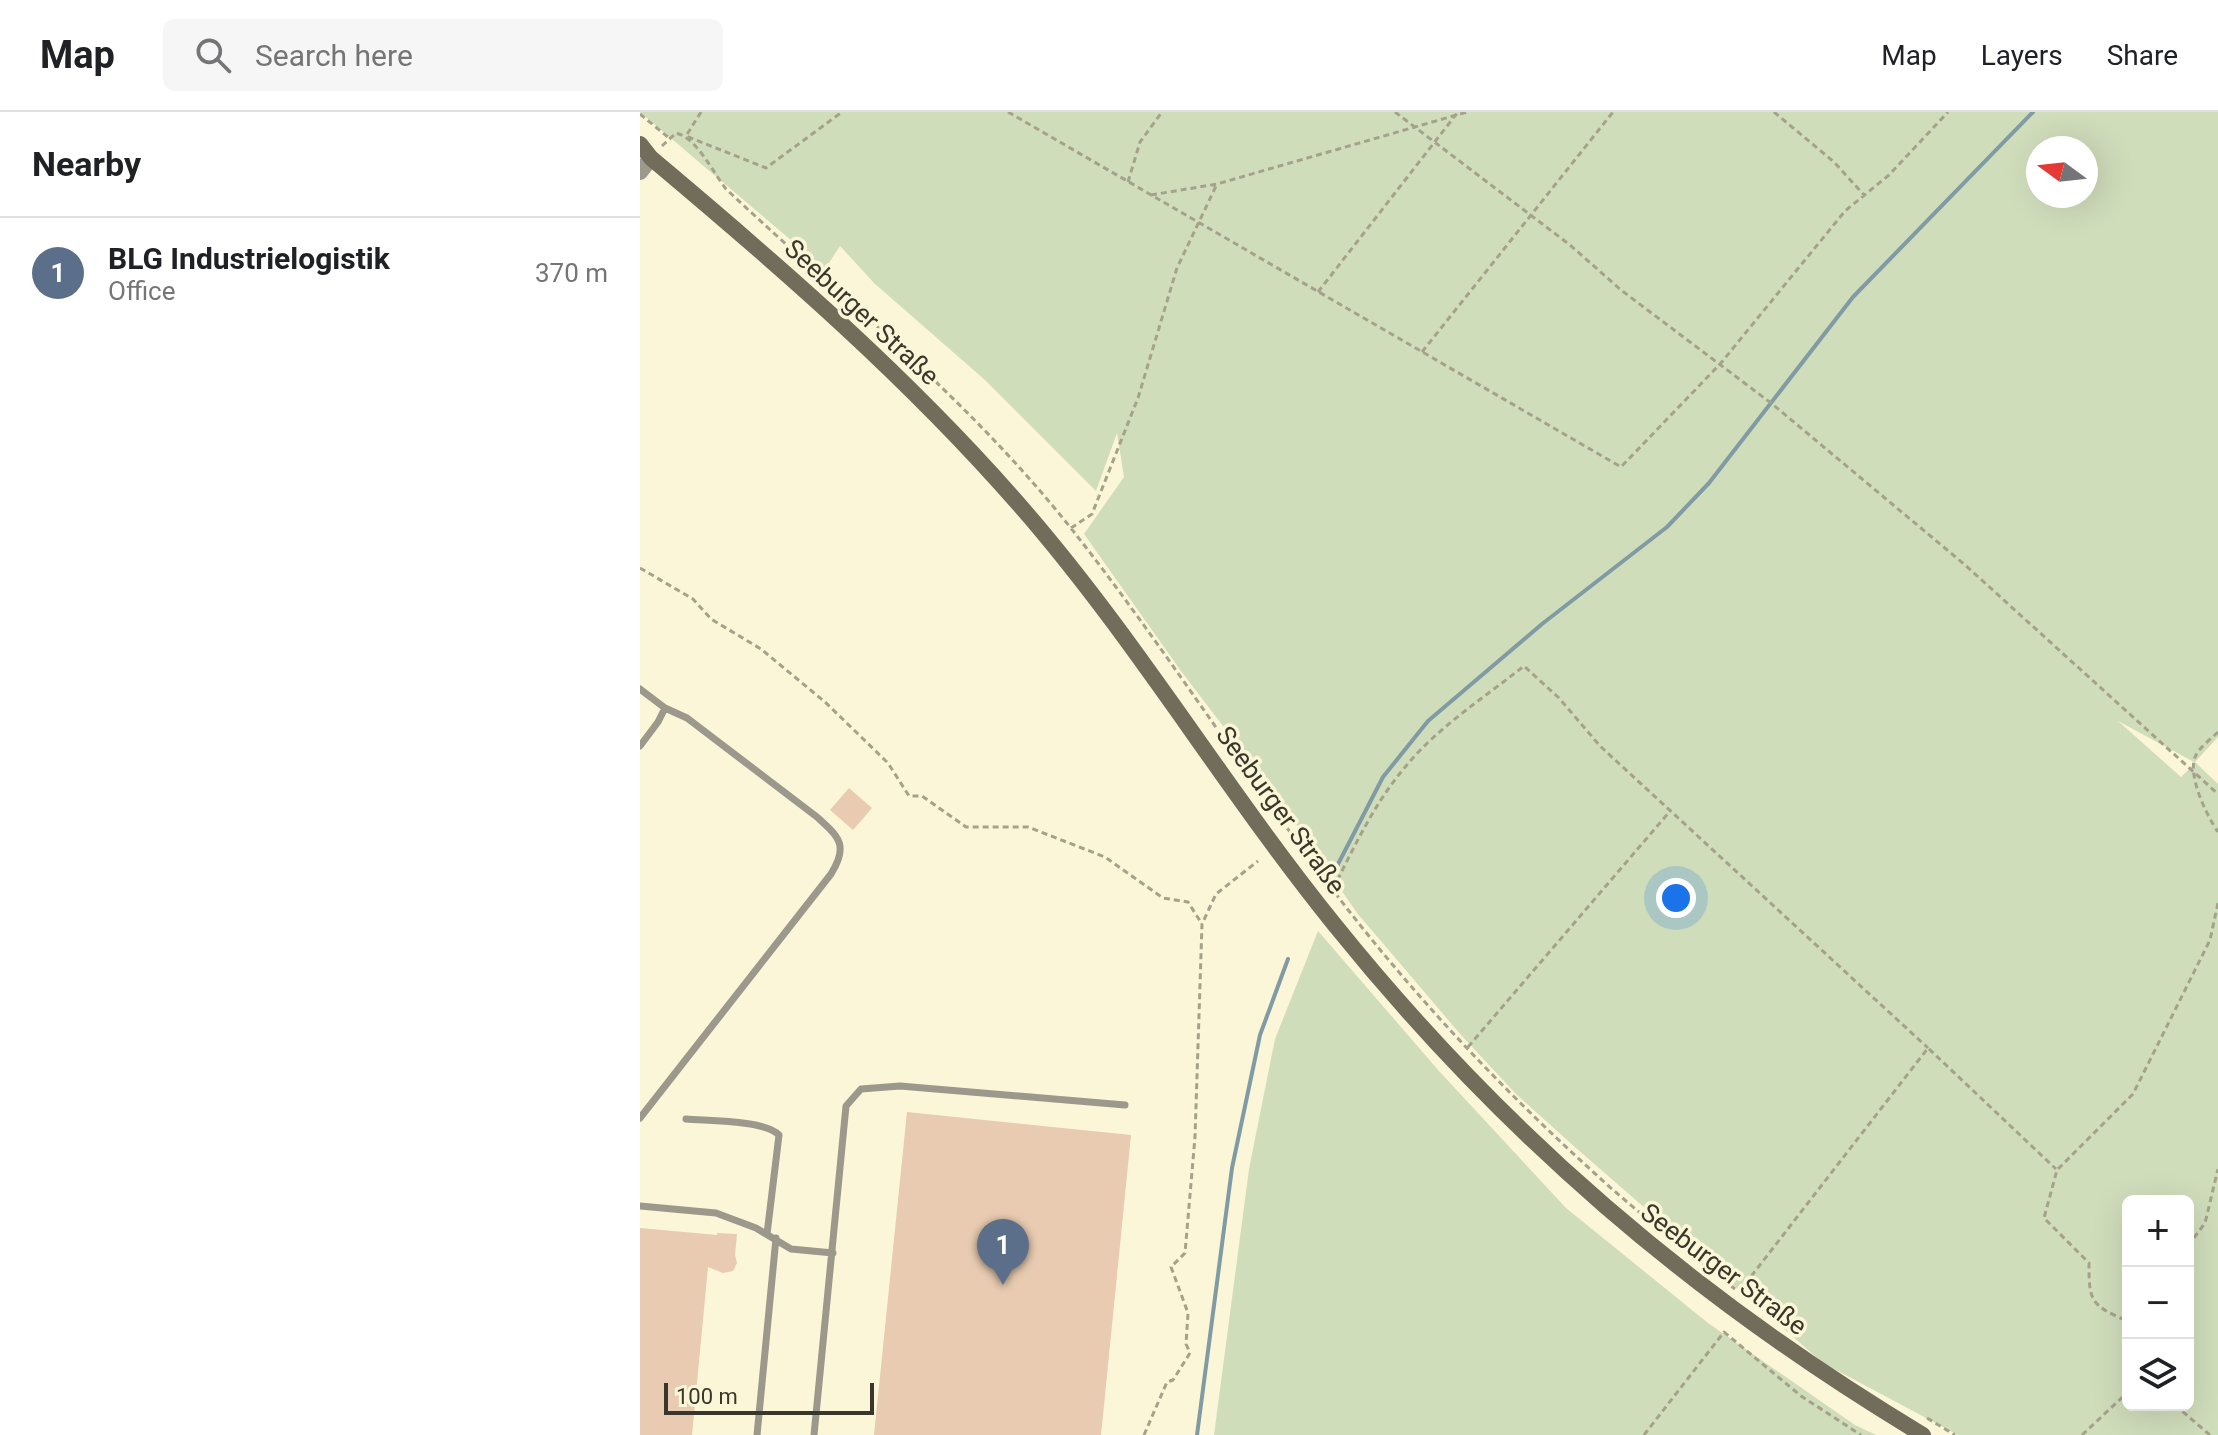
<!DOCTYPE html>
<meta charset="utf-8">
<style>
:root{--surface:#fff;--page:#f6f6f6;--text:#202124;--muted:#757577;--line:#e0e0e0;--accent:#1c80cb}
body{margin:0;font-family:Roboto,sans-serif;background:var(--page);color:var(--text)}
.controls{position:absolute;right:24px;bottom:24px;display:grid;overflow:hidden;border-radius:12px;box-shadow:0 8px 32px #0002}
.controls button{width:72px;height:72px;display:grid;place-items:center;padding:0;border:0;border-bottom:2px solid var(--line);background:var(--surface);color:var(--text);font:40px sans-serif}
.compass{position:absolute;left:1386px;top:24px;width:72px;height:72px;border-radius:50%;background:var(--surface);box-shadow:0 8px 32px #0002;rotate:285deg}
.scale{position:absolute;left:24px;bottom:20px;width:210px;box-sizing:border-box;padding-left:8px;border:4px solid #39372b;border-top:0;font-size:22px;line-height:28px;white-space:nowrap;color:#39372b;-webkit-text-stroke:6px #fbf6d7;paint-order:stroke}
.you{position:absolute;left:1036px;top:786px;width:28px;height:28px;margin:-20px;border:6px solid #fff;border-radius:50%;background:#1a73e8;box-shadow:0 0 0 12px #1a73e833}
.badge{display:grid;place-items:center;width:52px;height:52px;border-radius:50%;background:var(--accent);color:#fff;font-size:26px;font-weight:700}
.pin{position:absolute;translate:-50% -66px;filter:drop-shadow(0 2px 4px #0008)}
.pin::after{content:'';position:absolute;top:42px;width:28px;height:24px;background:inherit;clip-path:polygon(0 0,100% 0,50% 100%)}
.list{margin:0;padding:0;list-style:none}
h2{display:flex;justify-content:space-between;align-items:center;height:104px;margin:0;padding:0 32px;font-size:34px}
h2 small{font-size:26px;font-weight:400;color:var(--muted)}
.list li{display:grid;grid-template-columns:52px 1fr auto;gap:24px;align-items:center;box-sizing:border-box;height:112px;padding:0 32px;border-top:2px solid var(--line)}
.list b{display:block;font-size:30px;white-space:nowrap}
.list p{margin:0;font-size:26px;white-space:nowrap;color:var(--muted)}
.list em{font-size:26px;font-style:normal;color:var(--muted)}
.icon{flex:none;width:44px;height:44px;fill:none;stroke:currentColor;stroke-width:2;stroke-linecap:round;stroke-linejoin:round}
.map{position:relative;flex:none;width:1578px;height:1323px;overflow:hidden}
header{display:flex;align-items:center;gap:48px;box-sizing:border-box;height:112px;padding:0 40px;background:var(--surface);border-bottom:2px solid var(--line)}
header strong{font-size:38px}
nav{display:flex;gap:44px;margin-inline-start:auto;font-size:28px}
.search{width:560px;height:72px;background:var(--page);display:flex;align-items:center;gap:20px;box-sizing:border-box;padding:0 28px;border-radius:12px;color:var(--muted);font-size:30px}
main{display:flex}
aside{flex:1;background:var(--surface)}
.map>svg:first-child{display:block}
</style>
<header>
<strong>Map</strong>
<div class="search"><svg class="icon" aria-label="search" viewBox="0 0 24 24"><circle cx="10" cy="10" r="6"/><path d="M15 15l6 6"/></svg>Search here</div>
<nav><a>Map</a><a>Layers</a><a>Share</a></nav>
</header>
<main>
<aside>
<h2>Nearby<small></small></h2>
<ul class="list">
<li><span class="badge" style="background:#5c6f8a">1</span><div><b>BLG Industrielogistik</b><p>Office</p></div><em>370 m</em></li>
</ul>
</aside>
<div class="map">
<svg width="1578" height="1323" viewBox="0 0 1578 1323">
<rect width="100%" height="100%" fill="#fbf6d7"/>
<!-- green -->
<path fill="#d0ddbb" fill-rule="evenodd" d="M0 0H1578V625L1555 650 1578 672V1323H1318L1183 1251 936 1036 876 982 821 923 717 801 638 686 541 559 444 422 484 365 477 321 456 379 345 268 234 171 200 134 185 157ZM1398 36H1446V84H1398ZM1478 609 1554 650 1555 651 1541 665ZM1488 1089H1548V1293H1488Z
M678 819 799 959 926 1096 1068 1211 1215 1313 1236 1323H574L609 1057 635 927Z"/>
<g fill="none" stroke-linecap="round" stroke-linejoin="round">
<!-- stream -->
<path stroke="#809ba3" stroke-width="4" d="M695 758 743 665 788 609 902 512 1027 415 1069 371 1213 185 1393 0
M557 1323 592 1056 620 923 648 847"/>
</g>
<!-- building -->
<path fill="#e8cbb0" d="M209 676 232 696 213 718 190 698Z
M267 1000 491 1023 461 1323H234Z
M0 1116 77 1123V1121L97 1122 95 1143 97 1151 93 1159 83 1161 68 1155 52 1323H0Z"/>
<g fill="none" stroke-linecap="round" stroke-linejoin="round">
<!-- path -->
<path stroke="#a5a28b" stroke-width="3" stroke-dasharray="6 4" stroke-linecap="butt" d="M61 0 46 24 126 56 202 0
M368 0 981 355 1081 251 1205 99 1249 63 1308 0
M755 0 930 133 981 178 1131 291 1324 452 1578 682
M1134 0 1194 50 1224 83
M0 2 29 26
M22 34 36 21C57 26 72 59 86 77 203 187 329 288 430 415 528 539 612 674 709 799 781 891 863 978 950 1057 996 1100 1047 1138 1095 1177
M488 70 500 30 522 0
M511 83 577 72 827 0
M678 180 818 0
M782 240 973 0
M431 416 452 402 498 286 537 156 577 72
M0 456 53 487 71 507 121 537 185 590 248 651 269 684H282L326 715H388L465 745 523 786 548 790 562 812
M1578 620C1572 626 1560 635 1556 643 1546 662 1567 704 1578 720
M693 777C714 735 735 690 766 654 798 615 845 585 884 554L919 586 960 634 1288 936
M828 935 1031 698
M1548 1134 1565 1111 1578 1057
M1099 1180 1288 936 1416 1057
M1105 1184 1141 1210
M1488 1204 1484 1213 1488 1226
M1485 1208C1450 1193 1449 1188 1449 1151L1404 1106 1417 1058 1493 982 1570 828 1578 791
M1535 1293 1570 1323
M1287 1306 1315 1323
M504 1323 527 1270 533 1268 550 1241 546 1232 548 1201 531 1155 545 1141 555 1025 562 812 576 782 618 749
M1004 1323 1084 1220 1161 1284 1221 1323
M1442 1323 1488 1280"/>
<!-- service -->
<path stroke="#9c988c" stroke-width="7" d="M0 577 25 596 18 610 0 634
M0 1006 191 762C209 733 199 725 177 705L47 606 25 596
M46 1007C67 1009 125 1008 139 1023L127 1122
M0 1094 76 1101 116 1116 151 1137 193 1141
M117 1323 136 1126
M174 1323 206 994 221 977 260 974 485 993"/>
<!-- tertiary -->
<path stroke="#9c988c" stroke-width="16" d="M0 60 11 46"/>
<!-- secondary -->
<path stroke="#726c5a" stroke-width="16" d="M0 32 11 46C141 155 270 267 382 396 496 527 585 677 694 812 862 1021 1053 1185 1283 1323"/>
</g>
<g text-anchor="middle" stroke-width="7" stroke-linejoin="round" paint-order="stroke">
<!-- street labels -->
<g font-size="26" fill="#39372b" stroke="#fbf6d7">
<text transform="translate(222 200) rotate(43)" y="9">Seeburger Straße</text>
<text transform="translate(641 698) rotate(54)" y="9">Seeburger Straße</text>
<text transform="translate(1084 1157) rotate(37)" y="9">Seeburger Straße</text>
</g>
</g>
</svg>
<div class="controls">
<button>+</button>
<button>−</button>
<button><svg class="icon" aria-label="layers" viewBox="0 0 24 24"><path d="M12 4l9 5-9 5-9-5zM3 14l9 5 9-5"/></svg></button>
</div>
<svg class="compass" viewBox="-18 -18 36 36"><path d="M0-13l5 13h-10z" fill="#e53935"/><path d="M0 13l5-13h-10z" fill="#757577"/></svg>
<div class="scale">100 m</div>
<div class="you"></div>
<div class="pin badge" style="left:363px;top:1173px;background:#5c6f8a">1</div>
</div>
</main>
